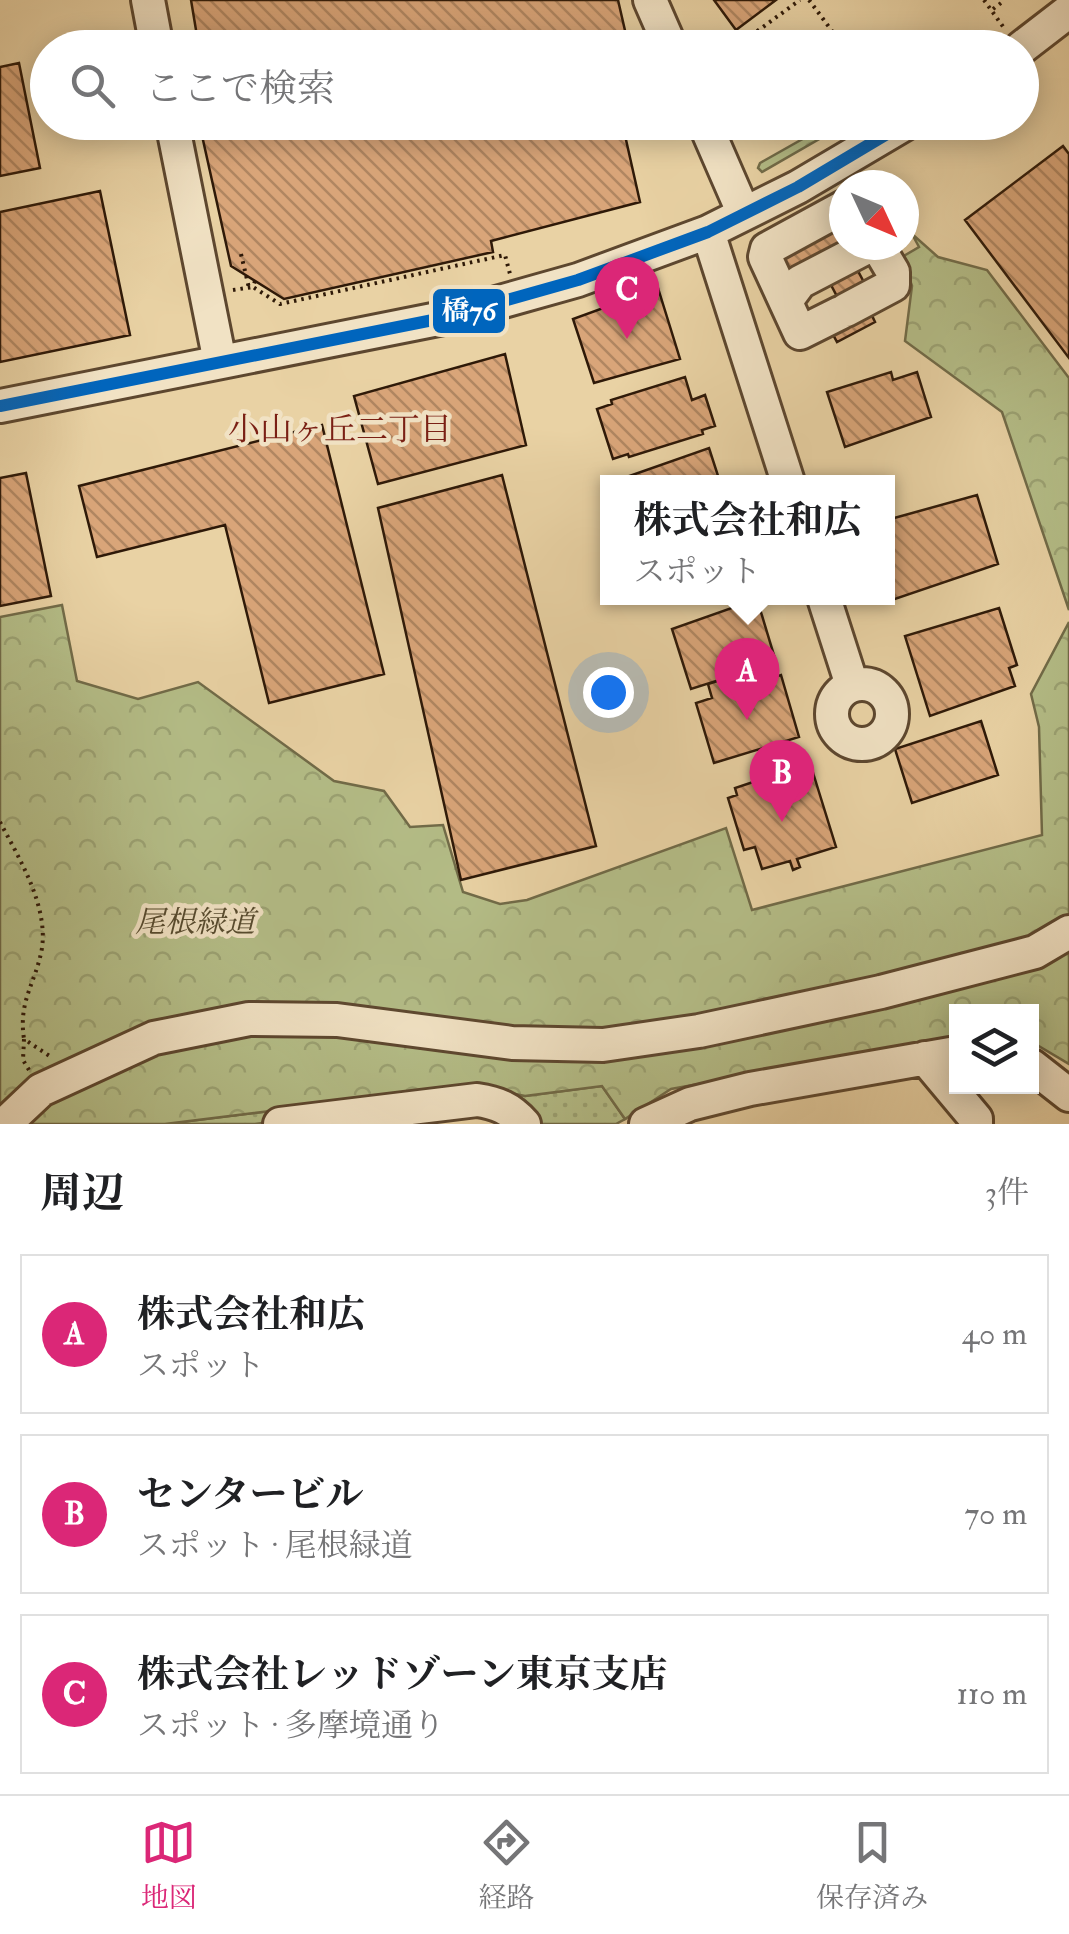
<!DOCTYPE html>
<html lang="ja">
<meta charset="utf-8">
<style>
:root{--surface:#fff;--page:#f2f2f2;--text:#202124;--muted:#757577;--line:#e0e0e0;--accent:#db2777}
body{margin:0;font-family:"IM FELL Double Pica","Noto Serif JP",serif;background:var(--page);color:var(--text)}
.controls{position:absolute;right:30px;bottom:30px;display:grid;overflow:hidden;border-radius:0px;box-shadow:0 5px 25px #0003}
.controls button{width:90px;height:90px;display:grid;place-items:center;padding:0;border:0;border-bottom:2px solid var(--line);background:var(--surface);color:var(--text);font:50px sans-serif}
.compass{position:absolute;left:829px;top:170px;width:90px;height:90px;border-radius:50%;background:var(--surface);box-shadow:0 5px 25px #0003;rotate:134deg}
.you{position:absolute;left:608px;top:692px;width:35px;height:35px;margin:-25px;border:8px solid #fff;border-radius:50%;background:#1a73e8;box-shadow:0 0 0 15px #1a73e833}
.badge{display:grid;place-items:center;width:65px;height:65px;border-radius:50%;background:var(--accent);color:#fff;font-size:32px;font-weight:700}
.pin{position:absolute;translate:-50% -82px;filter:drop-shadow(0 2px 5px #0008)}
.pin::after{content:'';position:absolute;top:52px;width:35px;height:30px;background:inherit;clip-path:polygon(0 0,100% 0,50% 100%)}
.popup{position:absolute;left:600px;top:475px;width:295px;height:130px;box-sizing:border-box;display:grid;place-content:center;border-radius:0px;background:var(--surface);filter:drop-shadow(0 2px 8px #0005);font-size:32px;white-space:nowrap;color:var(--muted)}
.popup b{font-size:38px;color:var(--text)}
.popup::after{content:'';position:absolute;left:50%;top:100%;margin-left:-20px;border:20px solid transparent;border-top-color:var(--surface)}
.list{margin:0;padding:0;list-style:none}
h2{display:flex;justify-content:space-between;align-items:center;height:130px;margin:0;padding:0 40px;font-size:42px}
h2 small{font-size:32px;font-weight:400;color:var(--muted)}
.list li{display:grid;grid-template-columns:65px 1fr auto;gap:30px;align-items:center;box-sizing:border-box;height:160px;margin:0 20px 20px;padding:0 20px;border:2px solid var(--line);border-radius:0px}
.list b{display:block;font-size:38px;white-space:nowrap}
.list p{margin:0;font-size:32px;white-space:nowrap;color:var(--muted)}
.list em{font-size:32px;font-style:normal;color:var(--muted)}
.icon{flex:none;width:55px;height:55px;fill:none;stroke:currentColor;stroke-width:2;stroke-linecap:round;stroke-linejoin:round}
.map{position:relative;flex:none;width:1069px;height:1124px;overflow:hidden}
.search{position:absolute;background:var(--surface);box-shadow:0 5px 25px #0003;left:30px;right:30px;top:30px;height:110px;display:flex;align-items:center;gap:25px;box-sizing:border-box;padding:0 35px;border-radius:55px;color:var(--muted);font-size:38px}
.sheet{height:670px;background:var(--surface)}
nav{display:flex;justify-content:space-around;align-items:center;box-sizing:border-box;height:140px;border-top:2px solid var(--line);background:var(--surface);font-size:28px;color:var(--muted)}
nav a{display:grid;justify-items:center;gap:5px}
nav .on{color:var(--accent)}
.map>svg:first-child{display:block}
</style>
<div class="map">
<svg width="1069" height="1124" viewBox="0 0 1069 1124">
<defs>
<pattern id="grass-dots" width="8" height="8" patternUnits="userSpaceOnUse" patternTransform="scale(2.5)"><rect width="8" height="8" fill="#b4bd87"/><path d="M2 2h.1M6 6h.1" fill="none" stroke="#9ba273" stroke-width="1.8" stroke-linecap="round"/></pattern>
<pattern id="forest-crowns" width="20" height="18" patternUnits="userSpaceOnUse" patternTransform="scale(2.5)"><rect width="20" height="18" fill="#b4bd87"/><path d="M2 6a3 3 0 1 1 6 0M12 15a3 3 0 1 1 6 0" fill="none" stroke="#9ba273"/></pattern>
<pattern id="building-back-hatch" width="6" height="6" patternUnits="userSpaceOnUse" patternTransform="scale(2.5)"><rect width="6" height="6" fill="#d9a579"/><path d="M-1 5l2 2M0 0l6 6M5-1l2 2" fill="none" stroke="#b08661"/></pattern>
</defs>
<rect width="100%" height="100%" fill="#e9d2a4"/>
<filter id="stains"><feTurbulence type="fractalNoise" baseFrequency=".002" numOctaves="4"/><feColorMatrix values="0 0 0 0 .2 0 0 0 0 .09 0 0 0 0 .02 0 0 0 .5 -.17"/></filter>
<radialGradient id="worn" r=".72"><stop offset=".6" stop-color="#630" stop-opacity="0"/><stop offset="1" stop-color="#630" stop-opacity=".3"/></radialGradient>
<!-- grass -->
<path fill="url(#grass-dots)" stroke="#716b48" stroke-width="2.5" d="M475 1086 525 1096 602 1086 625 1119 616 1124H531L401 1105 255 1124H165Z"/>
<!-- forest -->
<path fill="url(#forest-crowns)" stroke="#716b48" stroke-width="2.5" d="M828 122 847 123 762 172 758 168 760 163 806 137V131Z
M912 234 938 257 987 270 1069 378V610L1002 412 905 341 912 286 902 257 919 247Z
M62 605 77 681 138 699 198 682 334 781 384 791 410 827 443 825 463 892 500 904 527 900 726 828 752 910 1042 835 1039 727 1031 694 1069 622V1064L1032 1042V1012H956V1038L671 1089 625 1119 602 1086 525 1096 475 1086 165 1124H0V617Z"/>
<!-- building -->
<path fill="url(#building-back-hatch)" stroke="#2e1908" stroke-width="2.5" d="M191 0H618L629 48H199Z
M714 0H776L736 30Z
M19 63 40 168 0 176V67Z
M199 122H622L640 202 491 241 493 252 284 299 231 266Z
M1063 146 1069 154V358L965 220Z
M100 191 130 335 0 362V212Z
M844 222V245L771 287 760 265Z
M857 269 868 290 841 304 830 283Z
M658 288 680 359 594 383 573 319Z
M868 307 875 322 837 342 829 327Z
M505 354 526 445 378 484 354 396Z
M891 372 893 380 917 372 931 417 845 447 827 392Z
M685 377 692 400 705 395 715 426 702 430 703 434 629 457 628 454 613 459 597 409 612 404 611 400Z
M322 425 384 674 269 703 225 525 97 557 79 486Z
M709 448 720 482H619L618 480Z
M26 473 51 596 0 606V478Z
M502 475 596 846 461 880 378 508Z
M977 495 998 564 892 600 887 584V520Z
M757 599 776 662 691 689 672 629Z
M999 608 1017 665 1009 668 1015 686 930 716 905 636Z
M771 664 775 677 781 675 799 737 714 763 696 703 712 698 708 684Z
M981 721 998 775 912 803 895 749Z
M810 763 836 847 797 859 800 867 793 870 790 861 762 869 755 847 744 850 728 798 737 795 735 788Z"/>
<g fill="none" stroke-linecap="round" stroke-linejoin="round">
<defs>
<path id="minor" d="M148 0 157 48
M650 0 671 48
M1021 48 1069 11
M172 122 220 362
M704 122 744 214
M708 232 788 482
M786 301 800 282 871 245
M846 310 893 285V272L877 245
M840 313 800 333 765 257 767 249 844 207
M0 406 443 318 578 280 708 232 798 187 908 122
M824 598 852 685
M832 714a30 30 0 1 1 60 0a30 30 0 1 1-60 0Z
M925 1058 976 1119V1124
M1032 1066 1069 1095
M5 1124 41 1090 154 1038 249 1019 337 1020 512 1043 603 1045 699 1031 881 992 1035 952 1069 932
M280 1124 477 1100C497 1103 510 1108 524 1124
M646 1124 690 1104 750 1089 956 1053"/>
</defs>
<!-- minor casing -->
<use href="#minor" stroke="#5d472f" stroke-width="38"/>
<!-- path -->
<path stroke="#2e1908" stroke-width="4" stroke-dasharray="2.5 5" stroke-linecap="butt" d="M809 0 835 35
M984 0 1004 28
M993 9 1005 0
M745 40 800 0
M241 254 249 288
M255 281 253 287 280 304 505 255 510 274
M233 290 253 287
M0 822C19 858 48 905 42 948 36 983 18 1000 24 1039
M29 1070 23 1060 24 1039 51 1057"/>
<!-- minor -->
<use href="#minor" stroke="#f1e2c4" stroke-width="32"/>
<defs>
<path id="bus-1" d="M0 406 443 318 578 280 708 232 798 187 907 122"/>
</defs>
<!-- bus-1 casing -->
<use href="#bus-1" stroke="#f1e2c4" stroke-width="20"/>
<!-- bus-1 -->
<use href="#bus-1" stroke="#0065bd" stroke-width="12"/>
</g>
<g text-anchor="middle" stroke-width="9" stroke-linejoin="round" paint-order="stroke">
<!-- park labels -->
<g font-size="30" font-style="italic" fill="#564a2e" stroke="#f1e2c4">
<text x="195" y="932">尾根緑道</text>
</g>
<!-- neighbourhood labels -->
<g font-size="32" fill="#7a1f14" stroke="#f1e2c4">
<text x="340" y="440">小山ヶ丘二丁目</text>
</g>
</g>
<rect stroke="#f1e2c4" stroke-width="4" x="431" y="287" width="76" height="48" rx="10" fill="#0065bd"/>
<g font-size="28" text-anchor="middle" font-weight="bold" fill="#fff">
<text x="469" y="320">橋76</text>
</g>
<rect width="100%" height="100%" filter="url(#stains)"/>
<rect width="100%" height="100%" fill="url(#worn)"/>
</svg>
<div class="controls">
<button><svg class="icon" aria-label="layers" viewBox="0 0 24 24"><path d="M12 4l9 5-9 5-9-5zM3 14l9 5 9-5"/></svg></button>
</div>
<svg class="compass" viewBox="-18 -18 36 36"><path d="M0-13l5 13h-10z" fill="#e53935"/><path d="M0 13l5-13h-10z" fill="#757577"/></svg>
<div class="you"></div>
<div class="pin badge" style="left:747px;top:720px">A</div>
<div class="popup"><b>株式会社和広</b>スポット</div>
<div class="pin badge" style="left:782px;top:822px">B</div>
<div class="pin badge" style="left:627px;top:339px">C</div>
<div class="search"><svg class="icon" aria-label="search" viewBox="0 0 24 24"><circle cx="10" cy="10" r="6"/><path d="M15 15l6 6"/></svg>ここで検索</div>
</div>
<section class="sheet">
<h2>周辺<small>3件</small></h2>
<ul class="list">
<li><span class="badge">A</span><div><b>株式会社和広</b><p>スポット</p></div><em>40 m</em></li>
<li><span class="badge">B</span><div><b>センタービル</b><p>スポット · 尾根緑道</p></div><em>70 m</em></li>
<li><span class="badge">C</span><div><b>株式会社レッドゾーン東京支店</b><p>スポット · 多摩境通り</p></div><em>110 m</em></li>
</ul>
</section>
<nav>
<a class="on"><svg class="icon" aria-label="map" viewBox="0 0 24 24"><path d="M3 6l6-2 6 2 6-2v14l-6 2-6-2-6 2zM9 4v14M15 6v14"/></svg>地図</a>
<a><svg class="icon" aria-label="directions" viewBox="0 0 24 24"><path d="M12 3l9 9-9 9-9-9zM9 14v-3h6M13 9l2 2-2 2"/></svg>経路</a>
<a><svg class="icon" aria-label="saved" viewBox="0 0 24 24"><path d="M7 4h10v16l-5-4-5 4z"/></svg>保存済み</a>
</nav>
